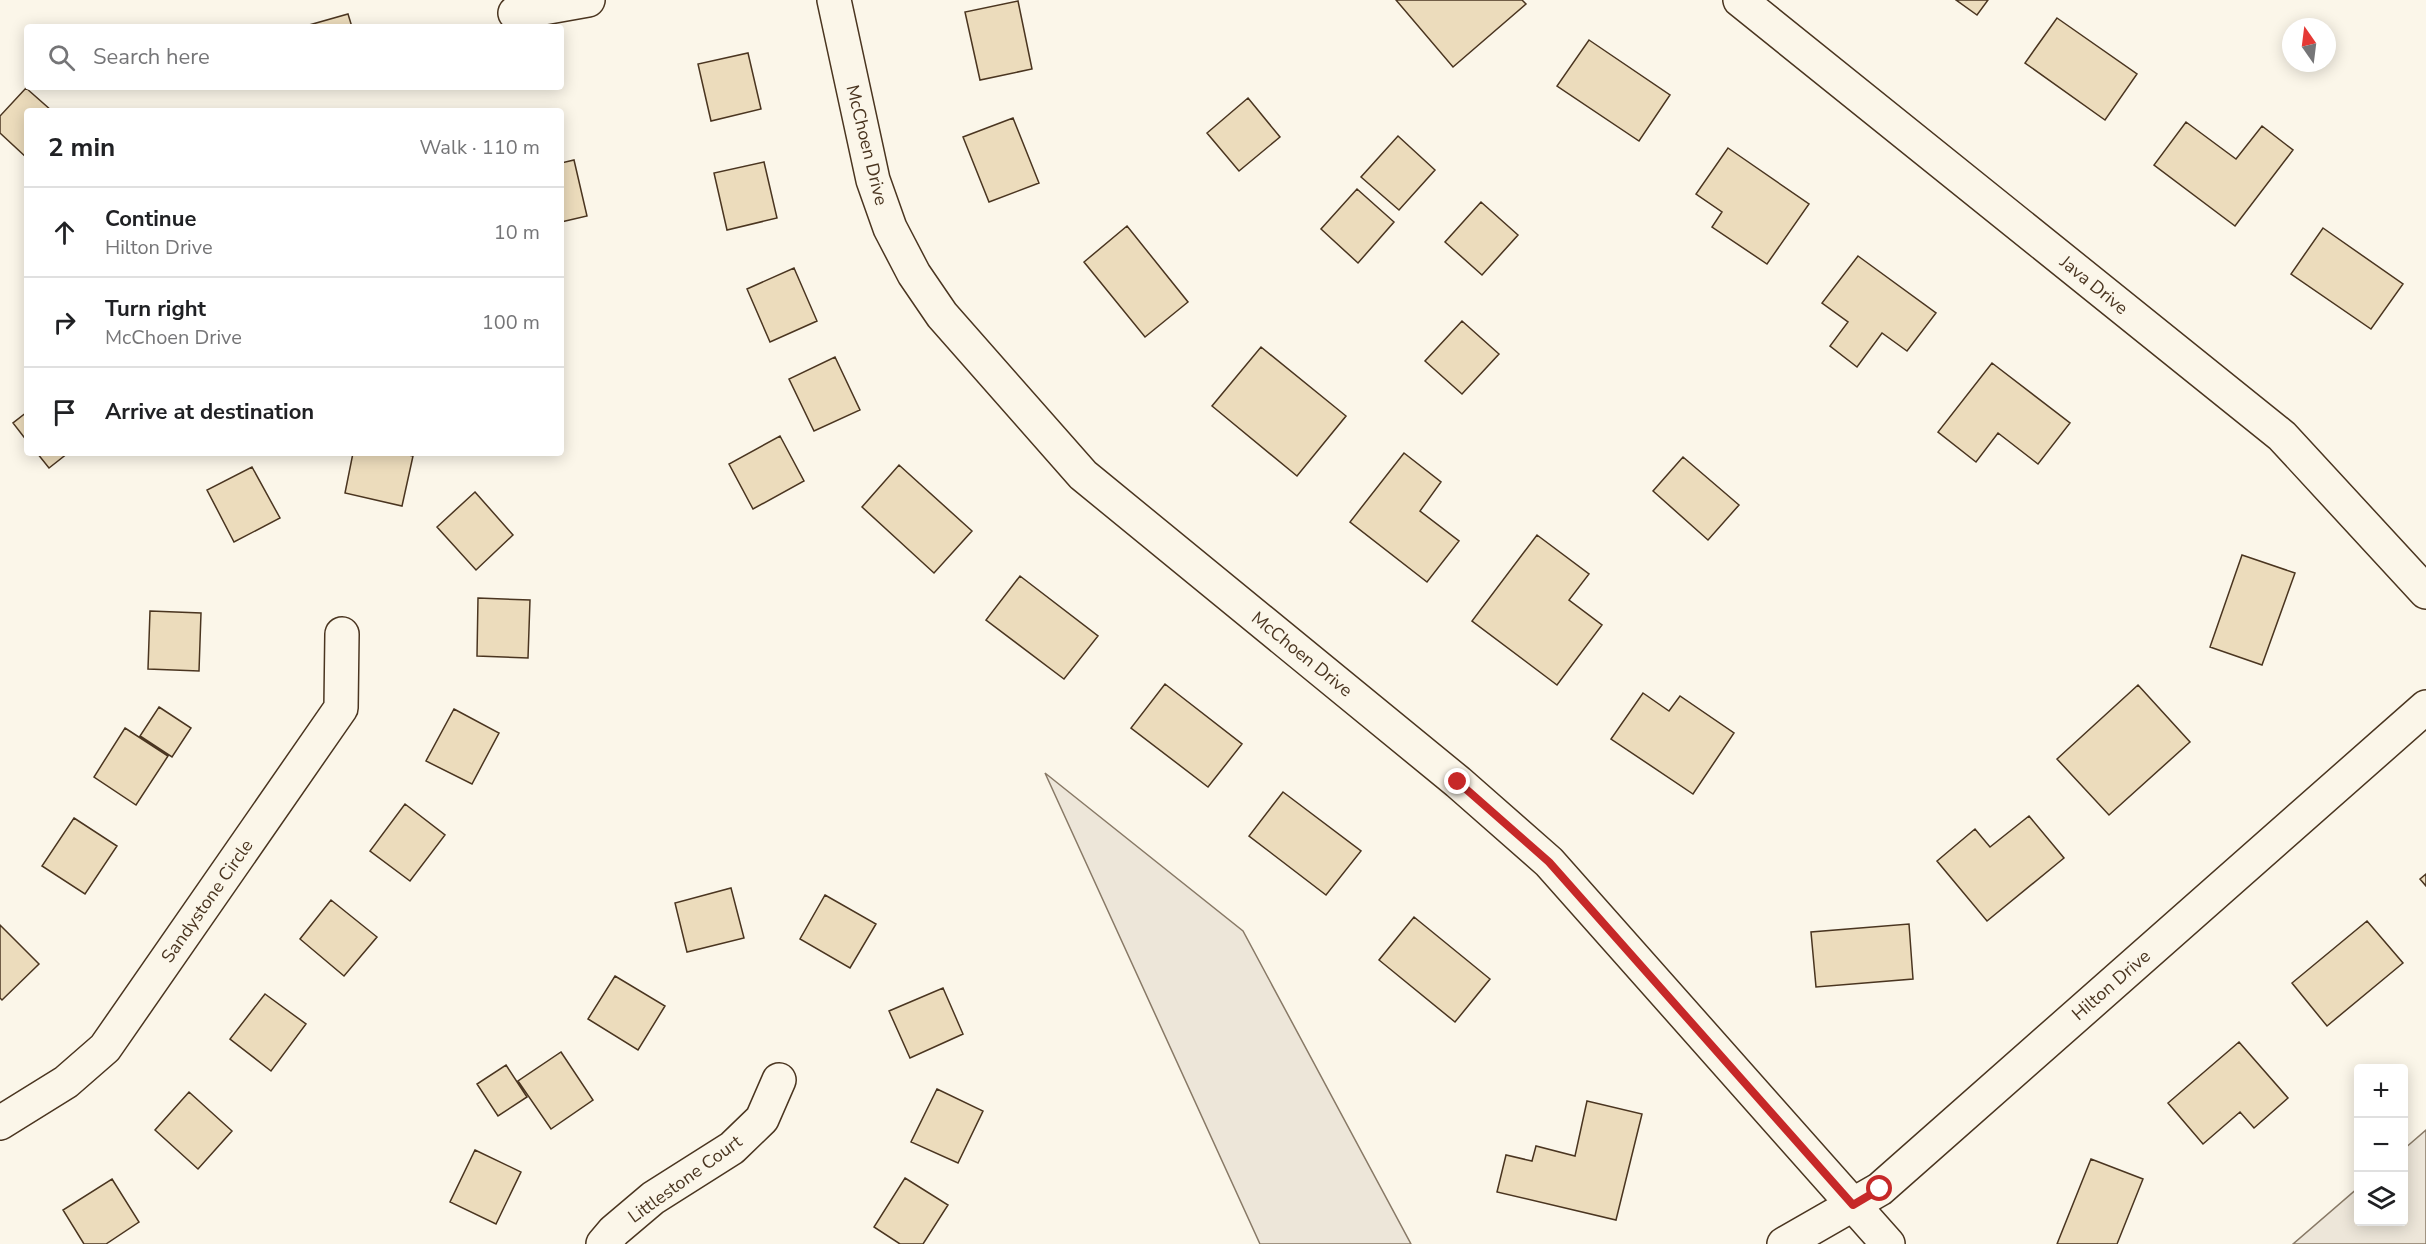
<!DOCTYPE html>
<meta charset="utf-8">
<style>
:root{--surface:#fff;--page:#f2f2f2;--text:#202124;--muted:#757577;--line:#e0e0e0}
body{margin:0;font-family:"Nunito Sans",sans-serif;background:var(--page);color:var(--text)}
.controls{position:absolute;right:18px;bottom:18px;display:grid;overflow:hidden;border-radius:6px;box-shadow:0 3px 15px #0003}
.controls button{width:54px;height:54px;display:grid;place-items:center;padding:0;border:0;border-bottom:2px solid var(--line);background:var(--surface);color:var(--text);font:30px sans-serif}
.compass{position:absolute;left:2282px;top:18px;width:54px;height:54px;border-radius:50%;background:var(--surface);box-shadow:0 3px 15px #0003;rotate:346deg}
.stop{position:absolute;width:18px;height:18px;margin:-14px;border:4px solid #c62828;border-radius:50%;background:#fff}
.stop.end{background:#c62828;border-color:#fff;box-shadow:0 2px 6px #0008}
.list{margin:0;padding:0;list-style:none}
h2{display:flex;justify-content:space-between;align-items:center;height:78px;margin:0;padding:0 24px;font-size:26px}
h2 small{font-size:20px;font-weight:400;color:var(--muted)}
.list li{display:grid;grid-template-columns:39px 1fr auto;gap:18px;align-items:center;box-sizing:border-box;height:90px;padding:0 24px;border-top:2px solid var(--line)}
.list b{display:block;font-size:22px;white-space:nowrap}
.list p{margin:0;font-size:20px;white-space:nowrap;color:var(--muted)}
.list em{font-size:20px;font-style:normal;color:var(--muted)}
.icon{flex:none;width:33px;height:33px;fill:none;stroke:currentColor;stroke-width:2;stroke-linecap:round;stroke-linejoin:round}
.map{position:relative;flex:none;width:2426px;height:1244px;overflow:hidden}
.search{position:absolute;background:var(--surface);box-shadow:0 3px 15px #0003;left:24px;top:24px;width:540px;height:66px;display:flex;align-items:center;gap:15px;box-sizing:border-box;padding:0 21px;border-radius:6px;color:var(--muted);font-size:22px}
.panel{position:absolute;background:var(--surface);box-shadow:0 3px 15px #0003;left:24px;top:108px;width:540px;height:348px;border-radius:6px}
.map>svg:first-child{display:block}
</style>
<div class="map">
<svg width="2426" height="1244" viewBox="0 0 2426 1244">
<rect width="100%" height="100%" fill="#fbf6e9"/>
<!-- green -->
<path fill="#ede6d9" stroke="#887966" stroke-width="1.5" d="M1045 773 1243 931 1411 1244H1260Z
M2426 1130V1244H2293L2358 1188V1222H2404V1149Z"/>
<!-- building -->
<path fill="#ecdcbc" stroke="#4a3520" stroke-width="1.5" d="M1396 0H1522L1526 4 1453 67Z
M1956 0H1988L1977 15Z
M1018 1 1032 69 980 80 965 12Z
M348 14 352 27H302Z
M2057 18 2137 74 2105 120 2025 63Z
M1589 40 1670 95 1639 141 1557 86Z
M748 53 761 109 711 121 698 64Z
M26 88 52 111H27V158L0 133V116Z
M1248 98 1280 137 1239 171 1207 133Z
M1013 118 1039 183 989 202 963 137Z
M2186 122 2236 159 2262 126 2293 150 2235 226 2154 165Z
M1398 136 1435 170 1399 210 1361 177Z
M1728 148 1809 204 1767 264 1712 227 1722 212 1696 194Z
M574 160 587 216 561 222V163Z
M764 162 777 218 727 230 714 173Z
M1357 189 1394 222 1358 263 1321 229Z
M1481 202 1518 235 1482 275 1445 242Z
M1127 226 1188 302 1145 337 1084 262Z
M2323 228 2403 284 2371 329 2291 274Z
M1858 256 1936 313 1907 351 1882 333 1857 367 1830 346 1848 322 1822 303Z
M794 268 817 321 770 342 747 289Z
M1462 321 1499 354 1462 394 1425 361Z
M1261 347 1346 416 1297 476 1212 406Z
M835 357 860 410 814 431 789 379Z
M1992 363 2070 423 2038 464 1998 433 1976 462 1938 432Z
M27 412V441L13 423Z
M780 436 804 481 753 509 729 464Z
M37 453H68L49 468Z
M353 453H400L413 456 402 506 345 493Z
M1404 453 1441 482 1420 511 1459 541 1427 582 1350 522Z
M1683 457 1739 505 1708 540 1653 491Z
M899 465 972 531 934 573 862 507Z
M252 467 280 518 234 542 207 490Z
M475 492 513 535 476 570 437 527Z
M1537 535 1589 574 1569 600 1602 625 1557 685 1472 621Z
M2242 555 2295 573 2262 665 2210 647Z
M1020 576 1098 636 1064 679 986 620Z
M478 598 530 600 528 658 477 656Z
M150 611 201 613 199 671 148 669Z
M1165 684 1242 744 1208 787 1131 728Z
M2138 685 2190 742 2109 815 2057 759Z
M1643 693 1669 711 1680 696 1734 733 1693 794 1611 739Z
M159 707 191 728 172 757 140 736Z
M454 709 499 733 472 784 426 761Z
M125 728 168 756 136 805 94 777Z
M1283 792 1361 851 1326 895 1249 836Z
M405 804 445 835 410 881 370 851Z
M2029 816 2064 858 1987 921 1937 861 1975 829 1990 847Z
M74 818 117 846 85 894 42 866Z
M2426 874V886L2420 879Z
M731 888 744 938 687 952 675 903Z
M825 895 876 924 850 968 800 939Z
M331 900 377 937 344 976 300 939Z
M1414 917 1490 979 1455 1022 1379 960Z
M2367 921 2403 963 2327 1026 2292 983Z
M1909 924 1913 979 1816 987 1811 932Z
M0 925 39 964 2 1000 0 998Z
M615 976 665 1006 638 1050 588 1019Z
M943 988 963 1034 910 1058 889 1011Z
M265 994 306 1024 271 1071 230 1039Z
M2239 1042 2288 1098 2254 1128 2240 1112 2203 1144 2168 1103Z
M561 1052 593 1100 551 1129 518 1081Z
M506 1065 527 1097 498 1116 477 1084Z
M937 1089 983 1111 958 1163 911 1142Z
M189 1092 232 1131 198 1169 155 1130Z
M1587 1101 1642 1114 1616 1220 1497 1192 1506 1155 1532 1161 1536 1146 1575 1156Z
M475 1150 521 1172 496 1224 450 1202Z
M2091 1159 2143 1179 2117 1244H2057Z
M905 1178 948 1205 923 1244H900L874 1227Z
M112 1179 139 1222 106 1244H84L63 1210Z"/>
<g fill="none" stroke-linecap="round" stroke-linejoin="round">
<defs>
<path id="minor" d="M834 0 873 180 890 228 914 274 942 315 1083 475 1458 782 1549 862 1888 1244
M1740 0 2282 436 2426 592
M515 13 588 0
M0 1123 66 1082 105 1048 341 708 342 634
M603 1244 614 1231 653 1198 732 1148 762 1119 779 1080
M1784 1244 1880 1189 2426 707"/>
</defs>
<!-- minor casing -->
<use href="#minor" stroke="#4a3520" stroke-width="36"/>
<!-- minor -->
<use href="#minor" stroke="#fbf6e9" stroke-width="33"/>
</g>
<g fill="none" stroke-linecap="round" stroke-linejoin="round">
<!-- route -->
<path stroke="#c62828" stroke-width="8" d="M1458 782 1549 862 1853 1205 1880 1189"/>
</g>
<g text-anchor="middle" stroke-width="4.5" stroke-linejoin="round" paint-order="stroke">
<!-- street labels -->
<g font-size="18" fill="#4a3520" stroke="#fbf6e9">
<text transform="translate(867 145) rotate(76)" y="6">McChoen Drive</text>
<text transform="translate(2094 285) rotate(39)" y="6">Java Drive</text>
<text transform="translate(1302 654) rotate(39)" y="6">McChoen Drive</text>
<text transform="translate(207 901) rotate(-55)" y="6">Sandystone Circle</text>
<text transform="translate(2111 985) rotate(-41)" y="6">Hilton Drive</text>
<text transform="translate(685 1179) rotate(-36)" y="6">Littlestone Court</text>
</g>
</g>
</svg>
<div class="controls">
<button>+</button>
<button>−</button>
<button><svg class="icon" aria-label="layers" viewBox="0 0 24 24"><path d="M12 4l9 5-9 5-9-5zM3 14l9 5 9-5"/></svg></button>
</div>
<svg class="compass" viewBox="-18 -18 36 36"><path d="M0-13l5 13h-10z" fill="#e53935"/><path d="M0 13l5-13h-10z" fill="#757577"/></svg>
<div class="stop" style="left:1880px;top:1189px"></div>
<div class="stop end" style="left:1458px;top:782px"></div>
<div class="search"><svg class="icon" aria-label="search" viewBox="0 0 24 24"><circle cx="10" cy="10" r="6"/><path d="M15 15l6 6"/></svg>Search here</div>
<section class="panel">
<h2>2 min<small>Walk · 110 m</small></h2>
<ul class="list">
<li><svg class="icon" aria-label="ahead" viewBox="0 0 24 24"><path d="M12 20V5M6 11l6-6 6 6"/></svg><div><b>Continue</b><p>Hilton Drive</p></div><em>10 m</em></li>
<li><svg class="icon" aria-label="right" viewBox="0 0 24 24"><path d="M7 20v-9h11M14 6l5 5-5 5"/></svg><div><b>Turn right</b><p>McChoen Drive</p></div><em>100 m</em></li>
<li><svg class="icon" aria-label="arrive" viewBox="0 0 24 24"><path d="M6 21V4h12l-3 4 3 4H6"/></svg><div><b>Arrive at destination</b></div></li>
</ul>
</section>
</div>
